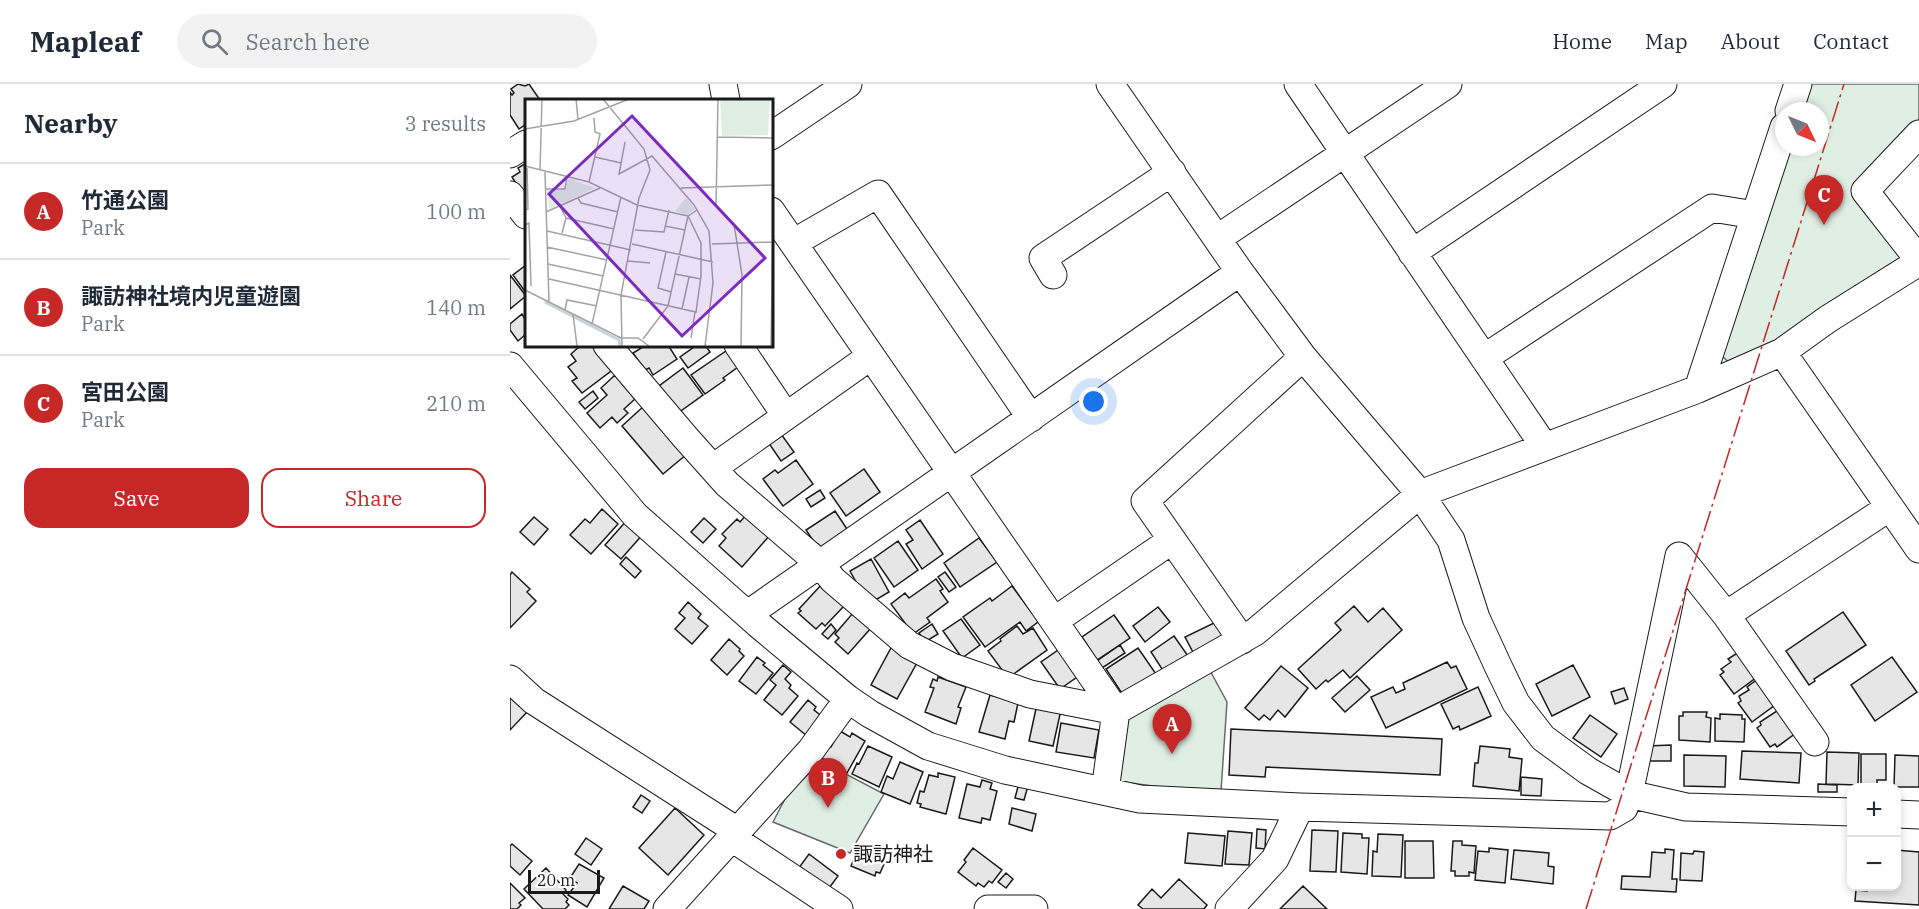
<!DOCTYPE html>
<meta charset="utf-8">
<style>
:root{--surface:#fff;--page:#f2f2f3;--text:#1f2937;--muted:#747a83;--line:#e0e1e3;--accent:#c62828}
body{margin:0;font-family:"IBM Plex Serif","Noto Sans JP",serif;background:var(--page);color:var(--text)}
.controls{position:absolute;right:18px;bottom:18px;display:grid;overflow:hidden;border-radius:12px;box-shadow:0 3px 9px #0003}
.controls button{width:54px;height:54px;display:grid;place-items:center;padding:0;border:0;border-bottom:2px solid var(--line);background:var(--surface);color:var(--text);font:30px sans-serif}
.compass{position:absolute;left:1265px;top:18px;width:54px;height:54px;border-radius:50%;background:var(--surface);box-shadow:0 3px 9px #0003;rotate:133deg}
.scale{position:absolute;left:18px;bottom:15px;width:72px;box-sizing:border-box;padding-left:6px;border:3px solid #1a1a1a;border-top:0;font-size:16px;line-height:21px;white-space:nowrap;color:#1a1a1a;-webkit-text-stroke:4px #fff;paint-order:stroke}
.you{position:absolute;left:584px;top:318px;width:21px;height:21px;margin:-15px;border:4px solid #fff;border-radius:50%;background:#1a73e8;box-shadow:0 0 0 9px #1a73e833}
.badge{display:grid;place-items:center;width:39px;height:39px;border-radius:50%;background:var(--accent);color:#fff;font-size:20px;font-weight:700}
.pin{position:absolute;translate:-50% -50px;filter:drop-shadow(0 2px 3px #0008)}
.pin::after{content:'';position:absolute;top:32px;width:21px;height:18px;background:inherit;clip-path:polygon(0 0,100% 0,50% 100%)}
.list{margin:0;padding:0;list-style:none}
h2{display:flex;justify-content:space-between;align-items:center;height:78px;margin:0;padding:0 24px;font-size:26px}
h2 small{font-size:20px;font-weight:400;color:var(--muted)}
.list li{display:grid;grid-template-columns:39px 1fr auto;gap:18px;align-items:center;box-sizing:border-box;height:96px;padding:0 24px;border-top:2px solid var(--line)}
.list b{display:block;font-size:22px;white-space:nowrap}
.list p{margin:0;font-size:20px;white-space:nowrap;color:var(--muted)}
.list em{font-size:20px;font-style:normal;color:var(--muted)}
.actions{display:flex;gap:12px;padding:18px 24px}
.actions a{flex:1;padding:14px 0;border:2px solid var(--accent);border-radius:18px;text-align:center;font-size:21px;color:var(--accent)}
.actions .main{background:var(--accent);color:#fff}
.icon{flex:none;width:33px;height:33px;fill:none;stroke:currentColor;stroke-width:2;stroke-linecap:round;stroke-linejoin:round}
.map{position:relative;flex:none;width:1409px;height:825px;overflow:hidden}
header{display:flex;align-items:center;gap:36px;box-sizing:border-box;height:84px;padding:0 30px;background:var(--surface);border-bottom:2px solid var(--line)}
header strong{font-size:28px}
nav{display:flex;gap:33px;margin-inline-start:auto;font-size:21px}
.search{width:420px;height:54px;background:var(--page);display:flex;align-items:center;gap:15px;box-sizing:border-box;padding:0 21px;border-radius:33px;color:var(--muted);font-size:22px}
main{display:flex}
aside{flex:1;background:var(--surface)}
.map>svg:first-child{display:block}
</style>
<header>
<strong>Mapleaf</strong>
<div class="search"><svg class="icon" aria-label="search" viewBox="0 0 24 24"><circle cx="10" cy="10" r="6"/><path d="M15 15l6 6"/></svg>Search here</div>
<nav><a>Home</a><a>Map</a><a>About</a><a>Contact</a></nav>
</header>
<main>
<aside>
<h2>Nearby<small>3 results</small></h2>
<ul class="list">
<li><span class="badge">A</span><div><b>竹通公園</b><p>Park</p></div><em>100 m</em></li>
<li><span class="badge">B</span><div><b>諏訪神社境内児童遊園</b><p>Park</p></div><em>140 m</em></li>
<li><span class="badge">C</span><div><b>宮田公園</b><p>Park</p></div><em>210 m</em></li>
</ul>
<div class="actions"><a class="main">Save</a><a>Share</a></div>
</aside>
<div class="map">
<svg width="1409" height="825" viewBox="0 0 1409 825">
<rect width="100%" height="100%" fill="#fff"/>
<!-- green -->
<path fill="#e0efe3" stroke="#6a6a6a" stroke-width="1.5" d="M1298 0H1409V44L1349 107 1400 175 1223 282 1212 272 1278 63H1310V27H1290Z
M697 581 717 618 711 707H679L606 697 615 628Z
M311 677 374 710 340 769 263 738 277 711Z"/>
<!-- building -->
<path fill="#e6e6e6" stroke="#1a1a1a" stroke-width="1.5" d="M8 0 15 2 19 0 30 16H16V40L9 45 0 31V8L2 11 4 9 1 5Z
M16 79V115L2 93 10 88 8 84Z
M16 181V205L14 206 3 191Z
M0 191 16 212 0 225Z
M12 230 16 237V250L8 257 0 246V240Z
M71 261H87L105 284 72 309 62 297 67 294 58 283 66 277 61 270Z
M136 261H158L167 275 143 291 139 284 135 286 123 269Z
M187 261H195L200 268 178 284 170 273Z
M216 267 228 283 213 294 215 296 195 310 181 291Z
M173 284 193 311 168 329 149 302Z
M105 291 125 315 114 325 118 329 107 339 102 333 90 344 77 329 97 311 91 304Z
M83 307 88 314 75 325 69 318Z
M135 321 177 370 153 390 112 342Z
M271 350 284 368 271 377 258 358Z
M286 376 303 400 273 422 253 395 265 386 268 389Z
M354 385 370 408 336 432 320 409Z
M310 406 315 414 301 423 296 415Z
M92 425 108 440 81 470 60 451 75 435 80 439Z
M325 427 339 448 312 465 308 460 306 461 296 446Z
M237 430 260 451 232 483 209 462 216 454 212 450 227 435 230 438Z
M24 433 38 445 24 461 10 448Z
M194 434 206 445 193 459 181 448Z
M118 435 134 449 111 475 95 461Z
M410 436 433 470 412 485 396 460 403 456 396 446Z
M469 454 487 478 450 503 434 479Z
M388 457 408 486 384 503 364 474Z
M116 473 131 487 125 494 110 480Z
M361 475 379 508 364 517 355 514 340 487Z
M2 488 20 505 17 508 26 517 0 544V491Z
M435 488 446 503 439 508 428 493Z
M426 495 433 505 430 507 438 518 417 534 420 538 403 550 381 520 395 509 399 514Z
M312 500 335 521 315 542 312 539 306 545 288 529 291 527 289 525Z
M502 502 522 529 526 526 532 535 516 547 510 538 475 563 453 533 480 514 482 517Z
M178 518 191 530 188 534 198 542 182 560 165 545 175 534 169 529Z
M844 522 858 538 873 524 892 546 840 594 833 586 818 598 816 596 806 605 788 585 831 546 825 539Z
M648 523 660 538 635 558 623 542Z
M1333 528 1356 561 1304 595 1305 597 1299 601 1276 567Z
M343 529 361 544 338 570 325 558 329 554 325 550Z
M604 531 620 554 587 576 572 553Z
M451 535 470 561 452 574 433 547Z
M706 538 715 556 685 572 675 553Z
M321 540 326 546 318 555 312 550Z
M422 540 428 550 415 558 409 549Z
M507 542 513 550 523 544 537 566 498 594 478 567 491 557 490 555Z
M664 552 678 572 654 588 641 568Z
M219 555 230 565 229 567 234 572 217 591 201 576Z
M610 561 615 569 589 586 584 579Z
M382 562 408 577 387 615 361 601Z
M551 564 570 591 550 605 531 578Z
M628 564 646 590 613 611 596 585Z
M1229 568 1247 593 1224 610 1210 591 1214 588 1211 585 1221 578 1218 575Z
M247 573 255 579 253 581 263 589 246 610 229 597Z
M1382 573 1407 608 1365 637 1341 601Z
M937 578 941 584 946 582 957 605 876 644 861 613 883 603 886 609 895 605 893 599Z
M273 581 281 588 275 595 281 601 279 604 288 612 272 631 254 616 266 601 260 596Z
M1063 581 1080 613 1042 632 1026 600Z
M771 582 798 604 775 633 768 626 760 636 754 631 749 636 735 624Z
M847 592 860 606 835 628 822 614Z
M428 593 456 603 448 623 451 624 446 640 415 628 424 604 420 603 423 595 427 597Z
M1248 595 1265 621 1242 638 1228 619 1231 617 1229 612 1239 606 1237 603Z
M968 603 981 632 950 646 949 642 943 645 931 620Z
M1114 604 1118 615 1105 620 1101 608Z
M480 611 508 619 504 638 499 637 495 655 469 648Z
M0 612 17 628 0 646Z
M298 616 306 623 304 626 313 633 297 652 280 638Z
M527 620 551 626 543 662 519 657Z
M1270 625 1286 649 1267 663 1265 660 1260 663 1247 644 1251 641 1250 638Z
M1173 628H1197L1196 633 1201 634 1200 658 1169 656V632H1173Z
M1210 630 1232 631V635H1235L1234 658 1205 657V634L1210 635Z
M1080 631 1107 650 1091 673 1063 654Z
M551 639 589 646 584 674 546 668Z
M721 645 932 655 930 691 756 683 755 693 719 691Z
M330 647 340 653 342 649 355 657 337 689 310 673 317 660 321 663Z
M1161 661V677H1137V662Z
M358 662 382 673 369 703 342 690 347 679 349 680Z
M970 662 1000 665 999 673 1012 675 1009 707 963 702 965 679H968Z
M1232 667 1291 669 1289 699 1230 695Z
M1317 668 1349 669 1348 701 1316 700Z
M1351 670H1376V696H1367V702H1351Z
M1174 671 1216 672 1215 703 1174 702Z
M1385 671 1409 672V703H1384Z
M390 678 413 688 400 720 371 708 377 692 383 695Z
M428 689 445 693 436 730 410 723 411 720 407 719 410 707 414 708 419 691 428 693Z
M1011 693 1032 695 1031 712 1011 711Z
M472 696 482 699 480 705 487 707 480 736 472 734 471 739 449 734 457 700 470 703Z
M509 699 518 702 514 716 505 714Z
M1308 700 1327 701V708H1308Z
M131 711 140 717 132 729 123 723Z
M165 724 194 751 158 791 129 764Z
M502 724 526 730 522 747 499 740Z
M747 745 756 746 755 765 746 764Z
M802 746 828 747 826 788 800 787Z
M718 747 742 749 739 781 715 780Z
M678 749 715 752 712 782 675 779Z
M833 749 852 750V754H859L857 790 831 788Z
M868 750 893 751 891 793 862 792 863 767 867 768Z
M76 754 92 765 81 781 65 770Z
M895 757H923L924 794H895Z
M943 757H952V761L966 762 964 789 959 788V792H945V787H941Z
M2 760 22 777 10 791 0 782V762Z
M349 762 373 772 371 777 375 778 370 789 366 788 365 792 341 782Z
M463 764 492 786 482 799 479 797 474 803 468 799 466 802 448 788 456 778 454 776Z
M979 764 998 766 995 799 965 796 968 767 979 768Z
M1155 765 1164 766 1162 795H1167L1166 808 1111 805 1112 792 1140 793 1142 768 1155 769Z
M1004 766 1039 769 1038 782 1044 783 1043 800 1001 795Z
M1386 766 1409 768V821L1345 817 1346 806 1357 807V802H1386Z
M1184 767 1194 768 1192 797 1170 796 1171 769 1183 770Z
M299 770 328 792 317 807 288 785Z
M69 780 94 794 77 823 58 811 67 799 60 794Z
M36 784 56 806 53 810 58 815 56 818 59 821 55 825H33L14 805Z
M496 789 503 795 496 804 488 798Z
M669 795 697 821 694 825H633L628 821 642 805 651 814Z
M0 799 15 814 9 819 11 821 7 825H0Z
M113 802 139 817 134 825H99Z
M793 802 817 825H770Z"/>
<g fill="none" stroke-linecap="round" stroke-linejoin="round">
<defs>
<path id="minor" d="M213 0 216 16
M600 0 730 188 793 273 910 410 941 456 966 534 989 584 1006 619 1033 654 1078 687 1119 710 1176 723 1342 728
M788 0 1034 362
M1279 27 1288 0
M1409 50 1355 107 1409 176
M261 52 338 0
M0 70 16 60
M0 111 16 131
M261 127 606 627
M708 154 938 0
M283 159 368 110 521 334
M902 169 1153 0
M543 191 533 174 662 88
M97 261 175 353 217 400 310 480 323 496 399 561 442 583 520 610 606 627
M228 261 276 332
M1272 268 1409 465
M974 274 1202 124 1245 131
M0 282 125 431 248 540 338 615 360 630 418 662 495 686 630 715 790 723 1100 732 1114 724 1119 710 1169 472 1216 531 1305 658
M1188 305 1274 43
M203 384 361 272
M238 530 730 188
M1216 531 1380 423
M544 537 662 456
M732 556 635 417 793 273
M0 595 24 617 218 741 225 749 228 758 329 825
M595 707 606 627 745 548 910 410 1188 305 1272 268 1318 235 1409 178
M1386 730 1409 731
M157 825 301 666 338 615
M478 825H524
M719 825 765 775 790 723"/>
</defs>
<!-- minor casing -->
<use href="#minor" stroke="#1a1a1a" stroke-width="29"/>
<!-- minor -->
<use href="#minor" stroke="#fff" stroke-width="27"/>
<!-- power -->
<path stroke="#c62828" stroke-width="1.5" stroke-dasharray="21 4.5 3 4.5" stroke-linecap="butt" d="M1076 825 1334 0"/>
</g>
<!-- markers -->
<circle fill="#c62828" stroke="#fff" stroke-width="2" cx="331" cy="770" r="6"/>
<g text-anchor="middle" stroke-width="4.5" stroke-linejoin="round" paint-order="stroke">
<!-- poi labels -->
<g font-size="20" fill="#1a1a1a" stroke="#fff" text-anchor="start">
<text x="343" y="777">諏訪神社</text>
</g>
</g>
<!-- overview -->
<g transform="translate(15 15)">
<rect width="248" height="248" fill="#fff"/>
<path d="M195 0H245L243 36 197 37ZM43 79 70 89 24 111 22 90 41 91ZM161 99 170 110 162 116 150 112Z" fill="#e0efe3"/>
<path fill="none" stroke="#c6d2dc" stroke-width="3" d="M20 203 94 241 95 247"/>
<path fill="none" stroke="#a3a3a3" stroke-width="1.5" d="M51 0 53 20M78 0 119 50 125 71 114 99 96 196 97 247M193 0 191 107 209 125 217 176 216 247M0 30 49 22 104 0M193 38 248 39M100 43 94 75 127 57 169 106 184 132 188 184 180 247M70 58 96 64M0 67 64 83 112 106 163 117 172 111M15 71 17 0M20 73 24 203M64 83 75 35 70 33 69 19M156 89 248 86M21 90H40L42 78M53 99 56 104 93 113M35 107 41 119 37 134M0 111 3 110 2 67M21 113 75 89M41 119 89 130M0 126 4 124 6 187M140 127 160 131M110 131 139 133 144 111M22 132 106 151M107 145 188 163M187 145 248 143M22 148 82 161M141 153 133 189 146 193M103 162 125 164M23 165 78 177M150 175 176 180M24 180 171 213 176 177V144L163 117M0 191 96 239H113L124 247M157 210 164 178M40 211 42 201 72 207M48 215 52 247M67 225 96 98M166 239 170 213M118 240 143 207 163 117M246 247 248 128"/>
<path fill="#7b2cbf" fill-opacity="0.15" stroke="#7b2cbf" stroke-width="3" d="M107 17 240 159 157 237 24 95Z"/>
<rect width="248" height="248" fill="none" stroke="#1a1a1a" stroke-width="3"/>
</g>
</svg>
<div class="controls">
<button>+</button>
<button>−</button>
</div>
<svg class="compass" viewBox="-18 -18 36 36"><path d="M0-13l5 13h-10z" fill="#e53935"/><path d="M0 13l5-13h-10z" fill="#747a83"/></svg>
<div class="scale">20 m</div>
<div class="you"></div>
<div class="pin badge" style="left:662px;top:670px">A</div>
<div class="pin badge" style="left:318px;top:724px">B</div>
<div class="pin badge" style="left:1314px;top:141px">C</div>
</div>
</main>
